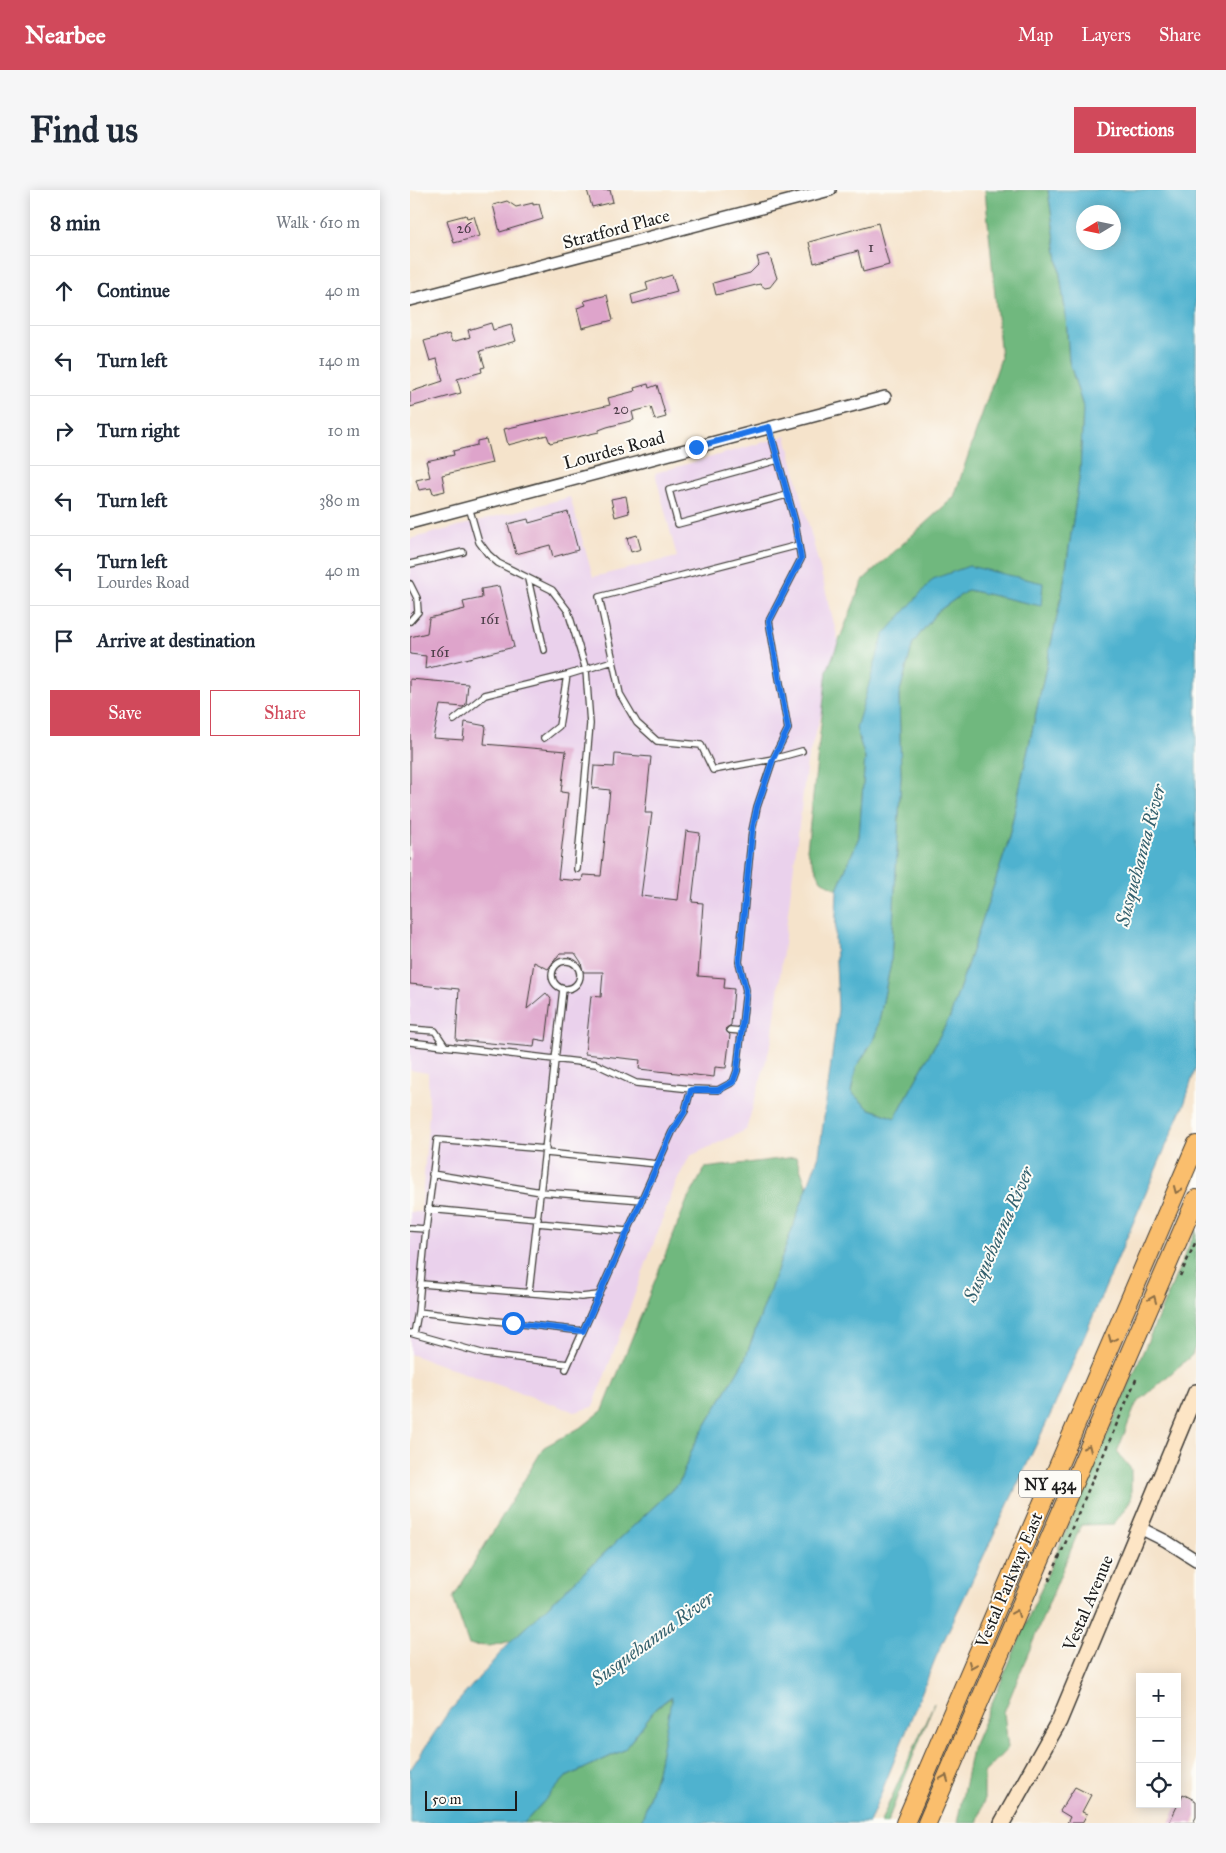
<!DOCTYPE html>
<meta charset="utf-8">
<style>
:root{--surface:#fff;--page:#f6f6f7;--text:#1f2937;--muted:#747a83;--line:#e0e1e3;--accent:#d1495b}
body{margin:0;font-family:"IM FELL Great Primer",serif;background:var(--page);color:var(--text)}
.controls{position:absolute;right:15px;bottom:15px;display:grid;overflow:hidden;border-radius:0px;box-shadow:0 2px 12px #0003}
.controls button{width:45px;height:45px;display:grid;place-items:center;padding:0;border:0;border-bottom:1px solid var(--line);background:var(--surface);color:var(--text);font:25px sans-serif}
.compass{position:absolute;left:666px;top:15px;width:45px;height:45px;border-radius:50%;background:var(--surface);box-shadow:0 2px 12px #0003;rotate:260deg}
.scale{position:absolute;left:15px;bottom:12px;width:92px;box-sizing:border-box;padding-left:5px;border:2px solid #1c1c1c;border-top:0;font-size:14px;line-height:18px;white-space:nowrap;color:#1c1c1c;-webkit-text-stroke:4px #fdfcf7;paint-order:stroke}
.stop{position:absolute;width:15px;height:15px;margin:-11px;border:4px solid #1a73e8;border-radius:50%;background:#fff}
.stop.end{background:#1a73e8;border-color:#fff;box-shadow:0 1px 5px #0008}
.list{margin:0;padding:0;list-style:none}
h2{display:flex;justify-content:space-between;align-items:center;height:65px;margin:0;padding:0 20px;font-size:21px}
h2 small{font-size:16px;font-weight:400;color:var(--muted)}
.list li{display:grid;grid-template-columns:32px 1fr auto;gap:15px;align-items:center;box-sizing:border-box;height:70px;padding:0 20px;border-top:1px solid var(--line)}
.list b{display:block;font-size:19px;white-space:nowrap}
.list p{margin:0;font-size:16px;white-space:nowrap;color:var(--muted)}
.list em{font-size:16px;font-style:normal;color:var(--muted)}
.actions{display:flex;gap:10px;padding:15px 20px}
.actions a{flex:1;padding:11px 0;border:1px solid var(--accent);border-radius:0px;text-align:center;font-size:18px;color:var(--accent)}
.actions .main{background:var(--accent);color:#fff}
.icon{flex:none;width:28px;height:28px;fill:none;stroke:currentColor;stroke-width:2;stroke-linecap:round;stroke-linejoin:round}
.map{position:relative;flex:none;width:786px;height:1633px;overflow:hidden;border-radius:0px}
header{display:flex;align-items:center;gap:30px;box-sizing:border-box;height:70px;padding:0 25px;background:var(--accent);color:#fff}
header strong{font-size:24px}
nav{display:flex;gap:28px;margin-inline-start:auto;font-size:18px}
.intro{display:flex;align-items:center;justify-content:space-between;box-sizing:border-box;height:120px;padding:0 30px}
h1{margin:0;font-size:35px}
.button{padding:12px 22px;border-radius:0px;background:var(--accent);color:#fff;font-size:18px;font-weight:700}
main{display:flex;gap:30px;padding:0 30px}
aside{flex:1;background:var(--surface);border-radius:0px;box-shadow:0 2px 12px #0003}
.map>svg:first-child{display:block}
</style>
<header>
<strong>Nearbee</strong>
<nav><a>Map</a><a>Layers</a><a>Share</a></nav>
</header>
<div class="intro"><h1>Find us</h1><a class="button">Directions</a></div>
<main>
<aside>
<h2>8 min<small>Walk · 610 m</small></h2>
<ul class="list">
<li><svg class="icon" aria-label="ahead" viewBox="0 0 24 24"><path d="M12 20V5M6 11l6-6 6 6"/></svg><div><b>Continue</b></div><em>40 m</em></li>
<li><svg class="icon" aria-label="left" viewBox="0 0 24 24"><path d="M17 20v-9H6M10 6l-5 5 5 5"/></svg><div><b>Turn left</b></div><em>140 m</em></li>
<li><svg class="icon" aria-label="right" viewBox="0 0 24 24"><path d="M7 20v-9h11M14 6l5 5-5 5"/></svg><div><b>Turn right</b></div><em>10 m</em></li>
<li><svg class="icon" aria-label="left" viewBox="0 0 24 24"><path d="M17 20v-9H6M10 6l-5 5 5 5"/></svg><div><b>Turn left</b></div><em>380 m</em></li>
<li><svg class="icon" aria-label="left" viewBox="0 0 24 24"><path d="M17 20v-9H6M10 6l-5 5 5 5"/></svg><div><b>Turn left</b><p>Lourdes Road</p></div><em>40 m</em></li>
<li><svg class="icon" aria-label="arrive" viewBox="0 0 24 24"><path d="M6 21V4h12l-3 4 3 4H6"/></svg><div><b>Arrive at destination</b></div></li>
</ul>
<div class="actions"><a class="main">Save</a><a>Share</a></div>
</aside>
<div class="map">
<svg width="786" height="1633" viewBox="0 0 786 1633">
<rect width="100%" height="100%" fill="#fdfcf7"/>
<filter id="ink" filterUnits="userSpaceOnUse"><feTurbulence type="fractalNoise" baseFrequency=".02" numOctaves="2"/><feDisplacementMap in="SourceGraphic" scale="10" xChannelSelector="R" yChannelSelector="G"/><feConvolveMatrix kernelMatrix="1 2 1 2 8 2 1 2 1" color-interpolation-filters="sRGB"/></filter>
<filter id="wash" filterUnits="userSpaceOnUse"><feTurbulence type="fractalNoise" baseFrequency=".0096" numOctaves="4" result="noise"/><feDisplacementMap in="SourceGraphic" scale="20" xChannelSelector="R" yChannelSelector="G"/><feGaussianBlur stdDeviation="1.12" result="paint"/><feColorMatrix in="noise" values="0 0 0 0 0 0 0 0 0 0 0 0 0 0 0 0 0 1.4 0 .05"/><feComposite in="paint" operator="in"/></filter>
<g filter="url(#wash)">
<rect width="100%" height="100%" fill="#f5e3cb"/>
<!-- built -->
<path fill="#ead1ec" d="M376 246 431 461 397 571 362 850 336 940 280 966 267 990 183 1217 165 1222 0 1164V1022H11L19 923 18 883 0 880V349L160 307 183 387 267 367 245 283Z"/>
<!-- forest -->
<path fill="#6fb87e" stroke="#466a4d" d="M575 0H638L656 127 659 171 673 217 670 283 653 399 597 656 540 827 485 928 458 918 441 902 446 878 466 846 481 772 491 587 489 505 503 453 527 422 558 400 630 415 523 389 446 538 455 568 449 647 427 700 411 690 397 660 417 481 453 390 544 307 591 168Z
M386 967 397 998 335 1169 284 1255 269 1293 101 1451 80 1456 59 1455 43 1408 134 1257 173 1236 193 1220 276 1013 295 978Z
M786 1039V1154L782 1165 726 1214 707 1262 721 1279V1310L704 1334 671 1335 594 1522 598 1558 574 1583V1611L567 1633H547L562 1559Z
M263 1506 247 1582 231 1633H114L156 1587 214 1560 246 1518Z
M524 1513 477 1633H470Z"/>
<!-- water -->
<path fill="#50b2cf" stroke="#366776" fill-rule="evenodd" d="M638 0H786V876L775 912 644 1217 526 1467 459 1633H231L247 1582 262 1506 246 1518 214 1560 156 1587 114 1633H0V1580L37 1524 101 1451 269 1293 284 1255 335 1169 409 965 428 819 425 748 427 700 449 647 455 568 446 538 473 446 523 389 559 376 633 393 631 416 558 400 527 422 503 453 489 505 491 587 481 772 466 846 446 878 441 902 458 918 485 928 540 827 597 656 653 399 670 283 673 217 659 171 656 127ZM674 22H704V52H674Z"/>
<g id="blocks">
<!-- building -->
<path fill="#dea4cb" d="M177 0H200L203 12 182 17Z
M97 11 106 17 123 13V15L129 14 133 29 90 42 83 15Z
M56 25 57 28 64 26 70 46 44 53 37 30Z
M468 33 479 75 453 82 448 61 404 73 399 52Z
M359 64 367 88 360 97 355 98 350 94 306 105 303 93 340 83 349 74 347 67Z
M262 85 267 102 223 114 221 105 238 100 236 93Z
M197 105 203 130 172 138 167 118 176 115 174 111Z
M81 133 83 140 101 135 106 151 70 161 75 177 71 178 72 182 47 189 51 203 0 217V202L33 191 27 169 20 171 14 151 39 144 42 152 60 147 58 140Z
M238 194 239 198 247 195 256 227 245 230 241 217 222 222 224 230 197 237 189 240V242L140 253 137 245 98 255 94 239 200 215 198 208 225 201 224 198Z
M76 249 82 273 32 285 35 301 23 304 21 298 9 300 6 290 20 287 16 271 44 265 43 261 67 255V251Z
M216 306 219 323 205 327 201 309Z
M158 322 168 360 143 367 140 355 106 364 98 334 118 329 119 333Z
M227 345 231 359 221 362 217 348Z
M89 396 104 457 15 479 16 466 0 464V447L17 443 19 428 55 419 53 412 72 408 71 399Z
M0 489 58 494 56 514 53 517 30 515 23 548 53 550 55 532 76 536 74 554 156 561 151 602 158 603 148 689 172 691 173 685 191 686 200 600 182 598 184 576 204 577 205 564 241 567 235 623H242L231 706 268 710 276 641 290 643 282 712 293 713 288 786 315 788 314 798 324 799 321 835 315 839 320 845 316 878 305 877 304 887 229 879 230 870 175 864 181 806 191 807 193 782H173L171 772 165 763H150L138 779 124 772 117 819 136 803 141 809 136 851 125 849 124 857 46 850 49 799 0 794Z
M665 1597 681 1605 672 1622 677 1624 672 1633H657L660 1627 650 1621Z
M773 1604 786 1611V1627L783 1633H759Z"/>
</g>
</g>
<g filter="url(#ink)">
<use href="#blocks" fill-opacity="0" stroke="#3d3a36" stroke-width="1"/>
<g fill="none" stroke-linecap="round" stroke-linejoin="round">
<defs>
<path id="lane" d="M368 270 259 300 268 334 377 305
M59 317 69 352 78 364 88 373 142 400 158 421 176 480 180 534 167 679
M0 374 53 362
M118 389 134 460
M0 394 7 408 8 422 0 431
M203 471 189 407 389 355
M44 530 75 505 157 485 203 471 210 504 227 533 247 551 291 555 303 580 363 569 378 539 359 431 391 369 385 332 359 237
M134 548 149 536 157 485
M142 785a14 14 0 1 1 28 0a14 14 0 1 1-28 0Z
M0 839 25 841 35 856
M320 840 331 841
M0 852 186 874 226 893 281 899 308 900 323 892 327 881 336 800 329 772 342 641 347 617 363 569 392 561
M136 963 248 974
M22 984 131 1002 232 1010
M18 1019 128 1029
M127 1033 217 1041
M0 1038 16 1039 8 1122 173 1141
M16 1039 27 950 136 959
M12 1094 171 1107 189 1105
M119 1102 153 799
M0 1143 75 1164 158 1174
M4 1144 8 1122
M156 1179 262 942 275 921 281 899"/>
<path id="street" d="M0 110 420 0
M0 333 475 207
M730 1338 756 1351 786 1370"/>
<path id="secondary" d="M592 1633 649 1531 786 1202"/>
<path id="primary" d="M495 1633 786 955
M517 1633 786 1009"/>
</defs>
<!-- lane casing -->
<use href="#lane" stroke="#3d3a36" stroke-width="8"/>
<!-- street casing -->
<use href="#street" stroke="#3d3a36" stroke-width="14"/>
<!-- secondary casing -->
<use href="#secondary" stroke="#3d3a36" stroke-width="18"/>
<!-- primary casing -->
<use href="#primary" stroke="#3d3a36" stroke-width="20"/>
<!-- path -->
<path stroke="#3d3a36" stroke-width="2.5" stroke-dasharray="4 4" stroke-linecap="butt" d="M770 1086 786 1051
M639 1391 727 1187"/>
<!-- lane -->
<use href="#lane" stroke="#fff" stroke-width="5.5"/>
<!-- street -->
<use href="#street" stroke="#fff" stroke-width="11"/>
<!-- secondary -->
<use href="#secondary" stroke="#fde5c5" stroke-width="15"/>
<!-- primary -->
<use href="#primary" stroke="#fabe6d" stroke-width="18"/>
</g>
<!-- one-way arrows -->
<defs><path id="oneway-chevron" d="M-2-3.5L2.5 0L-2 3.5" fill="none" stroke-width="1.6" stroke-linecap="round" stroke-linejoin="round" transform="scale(1.25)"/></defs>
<g stroke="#8b6d44">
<use href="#oneway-chevron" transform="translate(767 1000) rotate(113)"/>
<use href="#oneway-chevron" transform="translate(743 1109) rotate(-67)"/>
<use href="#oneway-chevron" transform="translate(702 1149) rotate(113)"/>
<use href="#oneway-chevron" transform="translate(678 1258) rotate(-66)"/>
<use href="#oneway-chevron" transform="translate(606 1423) rotate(-67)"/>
<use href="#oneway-chevron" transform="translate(562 1475) rotate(113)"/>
<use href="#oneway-chevron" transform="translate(535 1588) rotate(-68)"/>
</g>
</g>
<g fill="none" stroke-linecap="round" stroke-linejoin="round" filter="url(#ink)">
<!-- route -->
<path stroke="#1a73e8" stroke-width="6" d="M103 1133 173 1141 262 942 275 921 281 900H308L323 892 327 881 336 800 329 772 342 641 347 617 363 569 378 539 359 431 391 369 385 332 359 237 286 257"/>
</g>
<g text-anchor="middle" stroke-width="4" stroke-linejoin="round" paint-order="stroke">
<!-- number labels -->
<g font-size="15" fill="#4c3e48">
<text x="54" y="43">26</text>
<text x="461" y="62">1</text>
<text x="211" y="224">20</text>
<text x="80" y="434">161</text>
<text x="30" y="467">161</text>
</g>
<!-- shield labels -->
<rect fill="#fdfcf7" stroke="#605f5e" stroke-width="1" x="609" y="1280.5" width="62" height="27" rx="4"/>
<g font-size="16" font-weight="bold" fill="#1c1c1c">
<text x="640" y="1300">NY 434</text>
</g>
<!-- street labels -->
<g font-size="18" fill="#1c1c1c" stroke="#fdfcf7">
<text transform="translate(206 39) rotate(-15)" y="6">Stratford Place</text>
<text transform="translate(204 260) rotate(-15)" y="6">Lourdes Road</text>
<text transform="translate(599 1390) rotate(-67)" y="6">Vestal Parkway East</text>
<text transform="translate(678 1413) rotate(-67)" y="6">Vestal Avenue</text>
</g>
<!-- water labels -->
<g font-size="19" font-style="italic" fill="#33606d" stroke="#fdfcf7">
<text transform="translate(730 665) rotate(-75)" y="7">Susquehanna River</text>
<text transform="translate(588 1044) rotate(-66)" y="7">Susquehanna River</text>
<text transform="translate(242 1448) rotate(-36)" y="7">Susquehanna River</text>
</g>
</g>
</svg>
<div class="controls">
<button>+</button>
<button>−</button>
<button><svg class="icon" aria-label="locate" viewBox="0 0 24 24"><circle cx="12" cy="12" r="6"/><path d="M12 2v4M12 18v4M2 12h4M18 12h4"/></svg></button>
</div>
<svg class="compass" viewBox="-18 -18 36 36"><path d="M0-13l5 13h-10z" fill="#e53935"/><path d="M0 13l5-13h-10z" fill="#747a83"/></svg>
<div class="scale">50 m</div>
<div class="stop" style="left:103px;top:1133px"></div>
<div class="stop end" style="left:286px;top:257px"></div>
</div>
</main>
